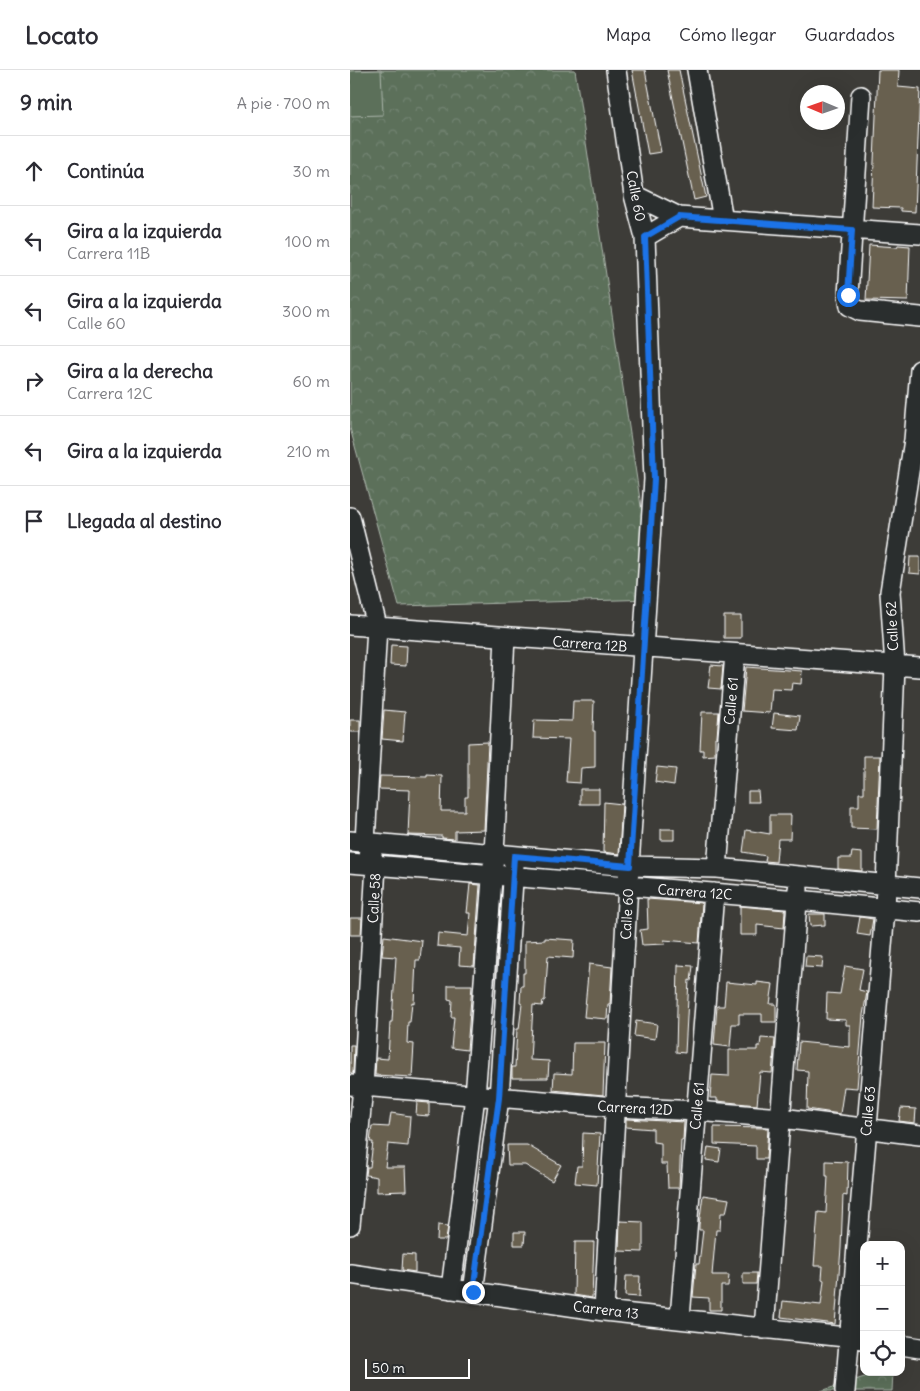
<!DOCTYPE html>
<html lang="es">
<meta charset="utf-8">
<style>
:root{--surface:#fff;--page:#f7f7f7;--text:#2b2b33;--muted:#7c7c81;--line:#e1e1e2}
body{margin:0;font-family:Delius,sans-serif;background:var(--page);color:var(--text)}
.controls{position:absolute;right:15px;bottom:15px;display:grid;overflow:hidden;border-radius:10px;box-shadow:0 5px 20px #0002}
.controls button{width:45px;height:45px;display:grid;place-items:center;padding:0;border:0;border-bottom:1px solid var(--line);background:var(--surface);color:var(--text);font:25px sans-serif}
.compass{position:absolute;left:450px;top:15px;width:45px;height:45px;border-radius:50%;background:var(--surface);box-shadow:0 5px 20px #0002;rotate:272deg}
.scale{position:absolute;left:15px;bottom:12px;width:105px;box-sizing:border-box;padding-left:5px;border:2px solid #fff;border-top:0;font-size:14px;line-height:18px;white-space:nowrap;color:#fff;-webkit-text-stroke:4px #2a2d2e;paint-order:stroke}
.stop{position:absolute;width:15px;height:15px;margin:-11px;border:4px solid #1a73e8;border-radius:50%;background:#fff}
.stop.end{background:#1a73e8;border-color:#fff;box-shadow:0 1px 5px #0008}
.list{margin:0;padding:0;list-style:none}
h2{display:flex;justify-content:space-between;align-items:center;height:65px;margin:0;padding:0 20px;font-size:21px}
h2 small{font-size:16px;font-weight:400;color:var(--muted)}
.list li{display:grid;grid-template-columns:32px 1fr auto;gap:15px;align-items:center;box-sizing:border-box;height:70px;padding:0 20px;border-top:1px solid var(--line)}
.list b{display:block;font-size:19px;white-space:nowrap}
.list p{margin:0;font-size:16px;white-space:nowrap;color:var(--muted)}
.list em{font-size:16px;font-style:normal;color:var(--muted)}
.icon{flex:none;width:28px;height:28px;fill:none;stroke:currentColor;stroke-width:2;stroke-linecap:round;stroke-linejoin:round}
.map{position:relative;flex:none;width:570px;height:1321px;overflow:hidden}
header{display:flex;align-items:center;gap:30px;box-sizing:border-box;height:70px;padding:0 25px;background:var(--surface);border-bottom:1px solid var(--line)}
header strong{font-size:24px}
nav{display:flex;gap:28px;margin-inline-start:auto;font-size:18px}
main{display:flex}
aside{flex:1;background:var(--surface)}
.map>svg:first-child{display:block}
</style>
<header>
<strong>Locato</strong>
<nav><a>Mapa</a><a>Cómo llegar</a><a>Guardados</a></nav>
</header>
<main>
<aside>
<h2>9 min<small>A pie · 700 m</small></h2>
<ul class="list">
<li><svg class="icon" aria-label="ahead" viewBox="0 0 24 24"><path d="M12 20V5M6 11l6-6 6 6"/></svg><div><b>Continúa</b></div><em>30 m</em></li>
<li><svg class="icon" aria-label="left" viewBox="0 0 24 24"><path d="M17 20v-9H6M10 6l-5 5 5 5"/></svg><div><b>Gira a la izquierda</b><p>Carrera 11B</p></div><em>100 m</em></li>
<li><svg class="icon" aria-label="left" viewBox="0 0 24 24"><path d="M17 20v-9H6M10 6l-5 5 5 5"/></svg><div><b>Gira a la izquierda</b><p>Calle 60</p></div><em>300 m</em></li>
<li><svg class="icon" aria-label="right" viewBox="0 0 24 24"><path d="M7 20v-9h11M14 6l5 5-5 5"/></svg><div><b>Gira a la derecha</b><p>Carrera 12C</p></div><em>60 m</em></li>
<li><svg class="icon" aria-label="left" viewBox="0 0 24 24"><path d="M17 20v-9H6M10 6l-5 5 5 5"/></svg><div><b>Gira a la izquierda</b></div><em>210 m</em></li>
<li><svg class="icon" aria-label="arrive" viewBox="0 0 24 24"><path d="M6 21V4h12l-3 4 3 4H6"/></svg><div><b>Llegada al destino</b></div></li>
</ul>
</aside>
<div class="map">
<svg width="570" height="1321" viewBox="0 0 570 1321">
<defs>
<pattern id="forest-crowns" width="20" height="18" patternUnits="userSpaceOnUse" patternTransform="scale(1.25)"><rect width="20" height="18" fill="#5b6f5a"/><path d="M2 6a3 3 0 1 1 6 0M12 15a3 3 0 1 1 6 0" fill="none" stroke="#748573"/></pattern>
</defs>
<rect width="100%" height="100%" fill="#3d3c38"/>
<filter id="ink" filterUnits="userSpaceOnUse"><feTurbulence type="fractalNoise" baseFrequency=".02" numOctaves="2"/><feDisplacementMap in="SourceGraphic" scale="10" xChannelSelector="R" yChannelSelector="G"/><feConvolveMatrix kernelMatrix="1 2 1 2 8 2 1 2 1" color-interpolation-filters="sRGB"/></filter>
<g filter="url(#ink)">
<!-- forest -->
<path fill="url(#forest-crowns)" stroke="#adb7ac" d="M0 0H225L305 529 49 536 0 358Z
M530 1302H543L542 1321H471Z"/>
<!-- pitch -->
<path fill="#5b6f5a" stroke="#adb7ac" d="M31 0 33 45 0 46V1Z"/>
<!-- building -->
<path fill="#686050" stroke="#fff" d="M282 0H295L311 82 298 84Z
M317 0H329L356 127 344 130Z
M528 0H549L548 17 570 19 565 142 551 141V138L522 137Z
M519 175 547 177 548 175 560 176 558 231 516 230Z
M560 487H570V504L559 503Z
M374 546H391V568H374Z
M41 575 57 576 56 596 40 595Z
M361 595 373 596 371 619 358 618Z
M396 597 452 601 451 614 442 613 441 620 422 619 420 643 392 641Z
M223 631H244L243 661H245V697L231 698 230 713 216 712 219 669 183 668 184 650 222 651Z
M34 640 55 642 53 671 32 669Z
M352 642H369L367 667H365V685L353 686V680H350Z
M424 643 450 646 448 660 422 658Z
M0 650H10V662H0Z
M138 672 134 760 105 761V769L92 768V766L58 765 60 720 29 719 30 706 77 707V705L92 706 91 741H115V727H118V673Z
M514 686H530L527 759 501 758V736H509V723H514Z
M307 697 326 699 324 715 305 712Z
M230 719H249V734H230Z
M398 721H408L409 732H398Z
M254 732 272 734 269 784 253 782Z
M420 745H441L440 769H428L426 792 415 791 416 786 393 782 396 760 420 764Z
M311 759H324V770H311Z
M502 782 512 783V801L488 799V788H501Z
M120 814 130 815 124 896 109 895 110 878 87 876 88 863 118 866 120 843H117Z
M297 829 352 833 349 873 314 870 315 874 292 875 290 860 298 859Z
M390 836 435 840 434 858 407 855V865H390Z
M459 844H475V855L460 856Z
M510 847 523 849 520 866 507 864Z
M0 848H12L11 865H0Z
M34 866 72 871 70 890H66L64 933 62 932 60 952H58L57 973 64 974 62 1007 25 1005 26 988 38 989 40 952H42L44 919 46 887 32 886Z
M195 868 224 870 223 888 198 886 195 930 193 931 192 936 183 935 180 990 199 991 198 1008H162V997H165L167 959H169L172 934 170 933 171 916H173V903H175V871L195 870Z
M456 886 473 887 472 898 455 897Z
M239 894 262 897 260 934H258L257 949 234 947Z
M328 895 343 896 341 911 339 910 335 983 326 982Z
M495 896 513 899 509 920 517 922 513 945 507 1018 494 1017 490 1044 457 1039 458 1001 447 1000 449 972 500 977V955H496V950L476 949 477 923 490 924Z
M376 912 407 915V912L423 914 420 934H426V952H412V944H389V954H382L380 977 364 975 367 936H374Z
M98 915H122L117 980 101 978 104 947H101L102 930 98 929Z
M286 951 307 954 305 969 284 966Z
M411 968 425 969 422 1003 410 1002 407 1035 367 1031V1028H360L362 1005 379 1006V980H407V976H410Z
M223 973H255L253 1025 203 1020 204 1003 222 1004Z
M0 975H4L3 1003H0Z
M67 1032 79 1033V1046L66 1045Z
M551 1038 566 1039 565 1053 549 1051Z
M41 1043 60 1046 58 1076 38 1074 35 1097H55L56 1121 27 1122V1107L16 1105 17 1097H20L23 1072H20L22 1056 39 1057Z
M276 1049 334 1052 333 1070H331L329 1118H318L317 1094H311V1073L303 1072V1059L276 1057Z
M364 1057 418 1058 416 1089H406V1076L364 1074Z
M233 1063 250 1064 247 1115 225 1113 227 1096H232Z
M157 1075H177L211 1095 202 1111 175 1095H158Z
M358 1077 371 1079 369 1092 356 1090Z
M476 1091 498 1092 497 1126 493 1125 491 1178 485 1254 431 1247 433 1231 471 1235 474 1210 472 1209 473 1196H464L468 1142 476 1143 478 1106H476Z
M353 1125 379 1129 376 1143H371L370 1160H366L362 1205H379L378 1216H371V1240H359V1228L343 1227 346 1194H349L353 1160H349V1155Z
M270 1151 293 1152V1182L269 1181Z
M88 1155 98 1156 96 1170H87Z
M164 1162H175L174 1175H164Z
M225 1172H244L242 1228 224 1225Z
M53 1184 65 1185V1202L52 1200Z
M393 1203H407L406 1214H393Z
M276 1206H290L289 1227 275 1226Z"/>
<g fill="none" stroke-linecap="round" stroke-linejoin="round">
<defs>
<path id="minor" d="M347 0 373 150
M511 26 498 225 500 236 510 241 570 247
M284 125 329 147 570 164
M295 167 329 147
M0 447 27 556 15 772 26 795 13 1017 0 1155
M0 555 570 597
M0 771 279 796 367 798 570 818
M0 793 448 830 570 842
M367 798 385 584
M0 1015 266 1037 347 1041 431 1048 570 1065
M0 1204 254 1241 514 1269
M101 1219 125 1026 144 784 155 567
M123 1222 149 1028 164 795
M254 1241 279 796 304 409 295 167 284 125 266 0
M330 1248 364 823
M414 1259 448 819
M551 1275 570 1278
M495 1321 535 840 545 596 540 522 564 370 570 300"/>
</defs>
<!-- minor casing -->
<use href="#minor" stroke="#fff" stroke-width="22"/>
<!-- minor -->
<use href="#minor" stroke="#2a2d2e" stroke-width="19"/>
</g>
</g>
<g fill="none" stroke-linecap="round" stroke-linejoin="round" filter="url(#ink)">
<!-- route -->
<path stroke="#1a73e8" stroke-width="6" d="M123 1222 149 1028 164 786 280 796 304 409 295 167 329 147 502 160 498 225"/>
</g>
<g text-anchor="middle" stroke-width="4" stroke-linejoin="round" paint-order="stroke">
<!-- street labels -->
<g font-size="14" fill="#fff" stroke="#2a2d2e">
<text transform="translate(286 126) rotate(79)" y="5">Calle 60</text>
<text transform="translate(542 556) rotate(-93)" y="5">Calle 62</text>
<text transform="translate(240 574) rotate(4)" y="5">Carrera 12B</text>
<text transform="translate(381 631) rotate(-85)" y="5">Calle 61</text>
<text transform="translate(345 822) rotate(4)" y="5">Carrera 12C</text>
<text transform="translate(24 828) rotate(-87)" y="5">Calle 58</text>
<text transform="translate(277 844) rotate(-87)" y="5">Calle 60</text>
<text transform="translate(347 1036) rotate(-85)" y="5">Calle 61</text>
<text transform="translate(285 1038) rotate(3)" y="5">Carrera 12D</text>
<text transform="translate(518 1041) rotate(-85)" y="5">Calle 63</text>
<text transform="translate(256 1240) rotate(7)" y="5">Carrera 13</text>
</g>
</g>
</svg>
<div class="controls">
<button>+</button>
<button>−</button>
<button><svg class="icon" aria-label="locate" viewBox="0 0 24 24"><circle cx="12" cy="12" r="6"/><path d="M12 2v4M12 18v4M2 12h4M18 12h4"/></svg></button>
</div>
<svg class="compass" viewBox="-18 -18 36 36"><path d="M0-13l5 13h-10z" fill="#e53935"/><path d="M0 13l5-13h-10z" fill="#7c7c81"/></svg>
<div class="scale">50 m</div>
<div class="stop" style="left:498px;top:225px"></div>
<div class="stop end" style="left:123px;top:1222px"></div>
</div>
</main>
